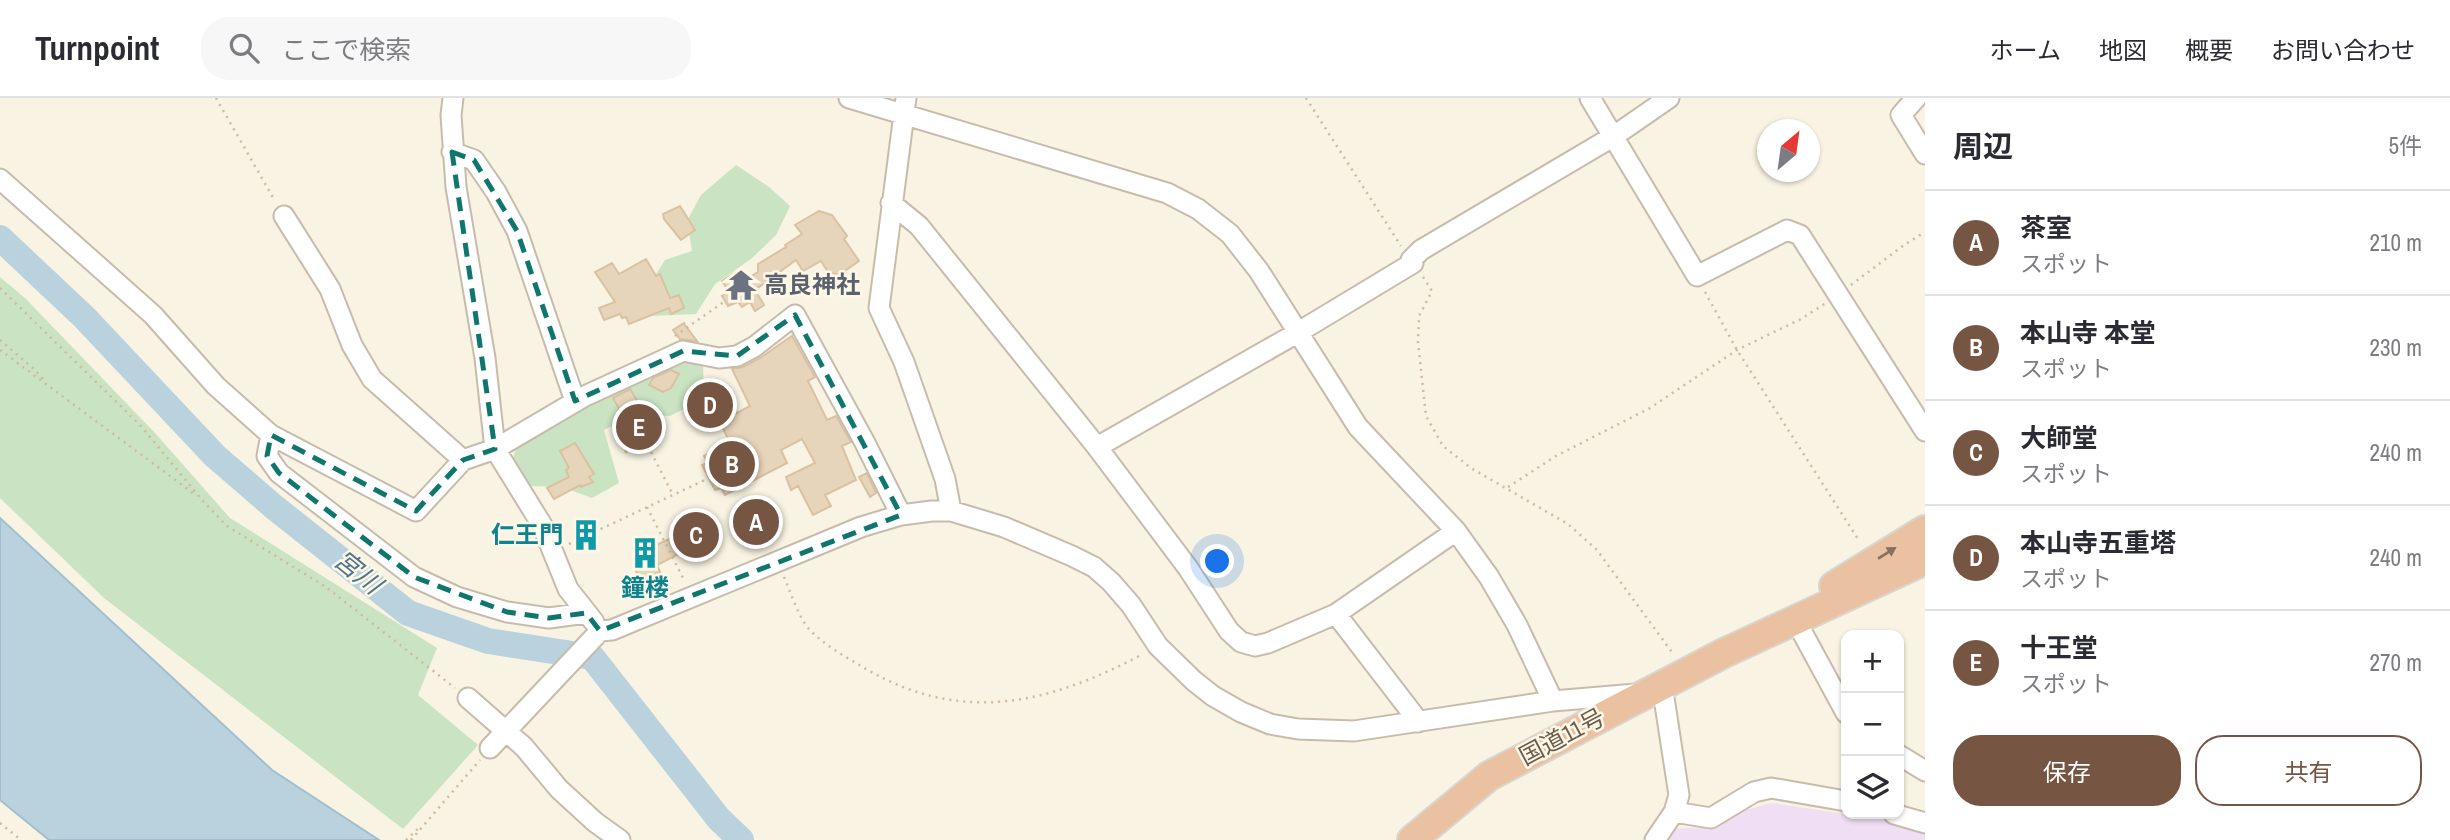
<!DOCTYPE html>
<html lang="ja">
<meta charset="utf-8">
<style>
:root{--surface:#fff;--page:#f7f7f7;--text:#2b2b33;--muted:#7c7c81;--line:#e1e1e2;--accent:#765543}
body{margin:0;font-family:"Archivo Narrow","Noto Sans JP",sans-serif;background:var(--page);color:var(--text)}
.controls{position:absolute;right:21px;bottom:21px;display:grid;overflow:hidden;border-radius:14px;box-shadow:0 2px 5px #0004}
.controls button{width:63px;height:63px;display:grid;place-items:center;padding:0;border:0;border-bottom:2px solid var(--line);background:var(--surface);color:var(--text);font:35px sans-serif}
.compass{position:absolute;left:1757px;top:21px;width:63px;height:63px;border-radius:50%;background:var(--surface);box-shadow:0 2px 5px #0004;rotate:29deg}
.you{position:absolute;left:1218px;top:464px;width:24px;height:24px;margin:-18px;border:5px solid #fff;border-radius:50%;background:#1a73e8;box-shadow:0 0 0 10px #1a73e833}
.badge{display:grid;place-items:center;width:46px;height:46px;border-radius:50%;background:var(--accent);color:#fff;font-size:23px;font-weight:700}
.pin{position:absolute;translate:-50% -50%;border:4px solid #fff;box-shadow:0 2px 7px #0006}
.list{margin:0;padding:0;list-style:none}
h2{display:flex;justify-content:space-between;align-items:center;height:91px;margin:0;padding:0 28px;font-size:30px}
h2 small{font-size:23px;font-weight:400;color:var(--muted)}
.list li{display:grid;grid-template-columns:46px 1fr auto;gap:21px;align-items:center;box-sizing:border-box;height:105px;padding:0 28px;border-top:2px solid var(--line)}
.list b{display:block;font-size:26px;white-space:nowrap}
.list p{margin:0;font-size:23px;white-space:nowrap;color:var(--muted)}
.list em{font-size:23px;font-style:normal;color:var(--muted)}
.actions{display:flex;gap:14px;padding:21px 28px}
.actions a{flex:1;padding:16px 0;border:2px solid var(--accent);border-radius:28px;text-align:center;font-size:24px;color:var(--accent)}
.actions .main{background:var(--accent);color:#fff}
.icon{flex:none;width:38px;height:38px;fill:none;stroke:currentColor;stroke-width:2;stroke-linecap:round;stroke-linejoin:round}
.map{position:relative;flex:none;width:1925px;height:742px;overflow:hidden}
header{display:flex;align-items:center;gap:42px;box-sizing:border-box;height:98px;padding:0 35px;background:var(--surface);border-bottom:2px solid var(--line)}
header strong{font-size:33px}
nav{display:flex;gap:38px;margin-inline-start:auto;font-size:24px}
.search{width:490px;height:63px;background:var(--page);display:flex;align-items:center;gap:18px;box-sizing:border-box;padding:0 24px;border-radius:28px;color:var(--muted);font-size:26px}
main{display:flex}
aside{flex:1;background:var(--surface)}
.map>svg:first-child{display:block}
</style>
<header>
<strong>Turnpoint</strong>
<div class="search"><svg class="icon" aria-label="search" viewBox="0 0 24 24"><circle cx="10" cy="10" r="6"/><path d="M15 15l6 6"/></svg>ここで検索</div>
<nav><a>ホーム</a><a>地図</a><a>概要</a><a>お問い合わせ</a></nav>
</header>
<main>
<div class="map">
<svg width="1925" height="742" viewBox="0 0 1925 742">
<rect width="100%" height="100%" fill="#f8f3e2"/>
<!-- education -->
<path fill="#f0dff4" d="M1771 705 1885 722 1925 733V742H1665L1670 731 1703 729 1732 716Z"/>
<!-- green -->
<path fill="#cae3c3" d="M736 67 769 89 790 108 776 137 751 161 715 186 696 216 650 218 643 197 665 162 692 153 687 123 701 97Z
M0 179 26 201 155 335 230 420 437 550 418 597 478 647 403 731 104 500 0 400Z
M681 258 703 264 704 301 670 318 637 317 604 332 619 385 592 400 562 389 529 388 511 364 521 340Z"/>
<!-- water -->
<path fill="#bad2de" stroke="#a1bfce" stroke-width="2" d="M0 420 272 672 379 742H49L0 702Z"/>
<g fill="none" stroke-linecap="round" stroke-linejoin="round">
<!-- river -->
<path stroke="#bad2de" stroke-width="26" d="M0 140 84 219 215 358 274 409 408 515 488 543 592 559 719 721 741 742"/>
</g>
<!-- building -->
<path fill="#e6d5bb" stroke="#dac1a0" stroke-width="2" d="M680 108 695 132 681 142 664 121 663 116Z
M819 113 832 117 847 138 844 141 859 163 839 177 828 174 821 163 803 173 796 162 755 192 764 207 755 213 750 204 742 209 738 204 728 208 722 198 728 192 722 183 734 175 740 185 758 174V166L786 149 785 147 802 136 795 127Z
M646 161 656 178 660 176 670 200 679 197 684 210 671 216 669 210 629 226 626 219 622 220 620 216 604 222 599 210 615 204 595 174 612 165 619 176Z
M684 225 685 227 697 243 680 241 673 232Z
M792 238 815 279 808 283 827 322 836 318 851 344 842 348 856 382 825 397 831 408 813 417 798 388 791 392 786 379 815 365 802 341 781 352 787 365 725 397 721 390 715 392 702 367 708 365 704 358 730 345 720 324 750 308 732 271 743 269 760 260Z
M671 272 679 276 671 290 663 294 649 287 653 280Z
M630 291 649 323 659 318 665 334 657 337 660 342 636 354 635 349 626 354 613 325 624 320 613 300Z
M715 293 724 312 704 322 695 302Z
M575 345 594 376 589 379 593 384 581 389 580 387 554 401 547 390 569 379 566 372 569 370 560 353Z
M867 375 876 395 870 399 859 379Z
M764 410 772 426 747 438 739 422Z
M694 416 696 419 703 416 716 443 689 457 686 452 657 467 660 474 641 483 635 471 642 467 635 452 648 446 650 450 678 437 675 430 682 427 679 423Z
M589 426 596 442 584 448 575 431Z"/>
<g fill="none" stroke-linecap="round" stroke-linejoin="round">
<defs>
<path id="minor" d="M453 0 451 17 456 89 485 260 495 351 542 427 568 491 594 524
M849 0 1167 95 1198 111 1230 136 1259 173 1358 329 1456 433 1489 479 1517 527 1553 603
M906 0 879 210 904 264 945 381 951 413
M1590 0 1697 178 1787 132 1800 137 1925 333
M1916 0 1901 17 1925 56
M452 54 474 62 496 94 517 133 575 303
M0 81 153 217 216 288 271 337 267 358 279 375 414 479 457 499 507 514 549 520 586 515
M891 105 919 128 1097 349 1188 470 1229 533 1241 544 1255 548 1268 545 1336 516 1456 433
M284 118 330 191 352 247 372 281 463 362 495 351 585 298 683 253 719 260 737 258 754 249 795 217 864 343 901 417
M1411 162 1421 152 1614 38 1669 0
M271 337 416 413 463 362
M1097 349 1297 235 1413 165
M1336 516 1419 624
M1796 523 1846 615
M468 600 524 649 559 691 595 724 620 742
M490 650 600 533 612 532 861 429 901 417 932 413H951L1004 429 1072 458 1094 469 1111 484 1131 507 1158 548 1194 583 1213 598 1241 614 1270 626 1298 631 1354 633 1553 603 1636 596
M1899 657 1925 673
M1674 714 1711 720 1754 694 1771 690 1846 703
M1894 716 1925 725
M1655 742 1674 714 1679 697 1662 587"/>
<path id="highway" d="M1834 488 1925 432
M1412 742 1489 678 1724 555 1925 462"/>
</defs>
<!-- minor casing -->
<use href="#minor" stroke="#c7bcab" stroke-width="23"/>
<!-- highway casing -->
<use href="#highway" stroke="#d9d5d0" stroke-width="32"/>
<!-- path -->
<path stroke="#cdbba1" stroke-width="2.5" stroke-dasharray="2 5" stroke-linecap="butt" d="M216 0 275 103
M1306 0 1401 148
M1423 179 1432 193 1419 218 1418 244 1426 318 1443 348 1471 370 1568 426 1597 452 1674 557
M1851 187 1904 147 1925 134
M0 190 141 328 202 402 227 428 326 489 455 590
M1705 194 1737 252 1858 441
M675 238 725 203
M0 242 34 271 44 282
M0 252 197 398
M648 348 673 397
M1508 389 1556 358 1650 310 1737 252 1801 221 1826 205
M647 409 684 482
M569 446 709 380
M784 479C790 493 799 520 809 531 825 548 846 559 866 571 963 627 1048 606 1143 556
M0 725 21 742
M406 742 421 728
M411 742 480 662"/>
<!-- minor -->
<use href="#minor" stroke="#fff" stroke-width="19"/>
<!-- highway -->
<use href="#highway" stroke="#eac1a1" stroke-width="28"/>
</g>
<!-- one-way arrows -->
<defs><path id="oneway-solid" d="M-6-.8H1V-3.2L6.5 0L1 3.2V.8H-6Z" transform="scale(1.75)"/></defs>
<use fill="#85715d" href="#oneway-solid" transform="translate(1887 455) rotate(-32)"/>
<!-- marked area -->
<path fill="none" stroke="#0f766e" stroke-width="5" stroke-dasharray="14 9" stroke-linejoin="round" d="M452 54 474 62 517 133 575 303 683 253 737 258 795 217 901 417 600 533 586 515 549 520 507 514 414 479 279 375 267 358 271 337 416 413 463 362 495 351Z"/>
<!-- icons -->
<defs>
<symbol id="temple-bare" viewBox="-9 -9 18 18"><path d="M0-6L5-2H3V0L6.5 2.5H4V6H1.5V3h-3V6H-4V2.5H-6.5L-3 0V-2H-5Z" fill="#6b7280" stroke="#fcf7e7" stroke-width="2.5" paint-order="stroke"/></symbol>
<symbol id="building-bare" viewBox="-9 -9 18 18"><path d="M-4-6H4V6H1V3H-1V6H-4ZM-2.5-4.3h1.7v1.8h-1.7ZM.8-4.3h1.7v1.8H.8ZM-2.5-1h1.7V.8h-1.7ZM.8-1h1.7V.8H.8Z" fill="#0f9aa8" stroke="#fcf7e7" stroke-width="2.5" paint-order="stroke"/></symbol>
</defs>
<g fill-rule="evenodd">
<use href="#temple-bare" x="719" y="165" width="44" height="44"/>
<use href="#building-bare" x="564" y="415" width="44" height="44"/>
<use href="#building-bare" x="623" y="433" width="44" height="44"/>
</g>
<g text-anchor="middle" stroke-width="5" stroke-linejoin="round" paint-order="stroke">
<!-- worship labels -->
<g font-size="24" font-weight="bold" fill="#5b616d" stroke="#fcf7e7" text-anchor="start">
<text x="764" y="195">高良神社</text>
</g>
<!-- culture labels -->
<g font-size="24" font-weight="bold" fill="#0d838f" stroke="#fcf7e7" text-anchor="end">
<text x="563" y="445">仁王門</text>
<text x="645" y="498" text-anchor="middle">鐘楼</text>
</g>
<!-- street labels -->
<g font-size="24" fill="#6c5d4c" stroke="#fcf7e7">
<text transform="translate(1562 639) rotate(-28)" y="8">国道11号</text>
</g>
<!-- water labels -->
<g font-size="26" font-style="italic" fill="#517689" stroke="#fcf7e7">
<text transform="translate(358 474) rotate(39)" y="9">宮川</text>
</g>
</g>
</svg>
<div class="controls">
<button>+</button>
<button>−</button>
<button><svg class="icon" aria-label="layers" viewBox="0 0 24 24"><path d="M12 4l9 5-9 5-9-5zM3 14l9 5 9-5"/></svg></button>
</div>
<svg class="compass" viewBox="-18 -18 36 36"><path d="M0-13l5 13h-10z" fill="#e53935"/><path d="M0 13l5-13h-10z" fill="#7c7c81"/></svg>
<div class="you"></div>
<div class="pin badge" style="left:756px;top:424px">A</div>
<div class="pin badge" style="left:732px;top:366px">B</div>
<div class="pin badge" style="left:696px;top:437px">C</div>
<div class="pin badge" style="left:710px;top:307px">D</div>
<div class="pin badge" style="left:639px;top:329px">E</div>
</div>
<aside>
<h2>周辺<small>5件</small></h2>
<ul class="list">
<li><span class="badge">A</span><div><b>茶室</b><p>スポット</p></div><em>210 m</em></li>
<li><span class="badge">B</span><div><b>本山寺 本堂</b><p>スポット</p></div><em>230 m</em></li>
<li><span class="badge">C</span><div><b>大師堂</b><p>スポット</p></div><em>240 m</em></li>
<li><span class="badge">D</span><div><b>本山寺五重塔</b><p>スポット</p></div><em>240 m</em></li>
<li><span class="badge">E</span><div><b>十王堂</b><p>スポット</p></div><em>270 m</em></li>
</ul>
<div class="actions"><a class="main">保存</a><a>共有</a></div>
</aside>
</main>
